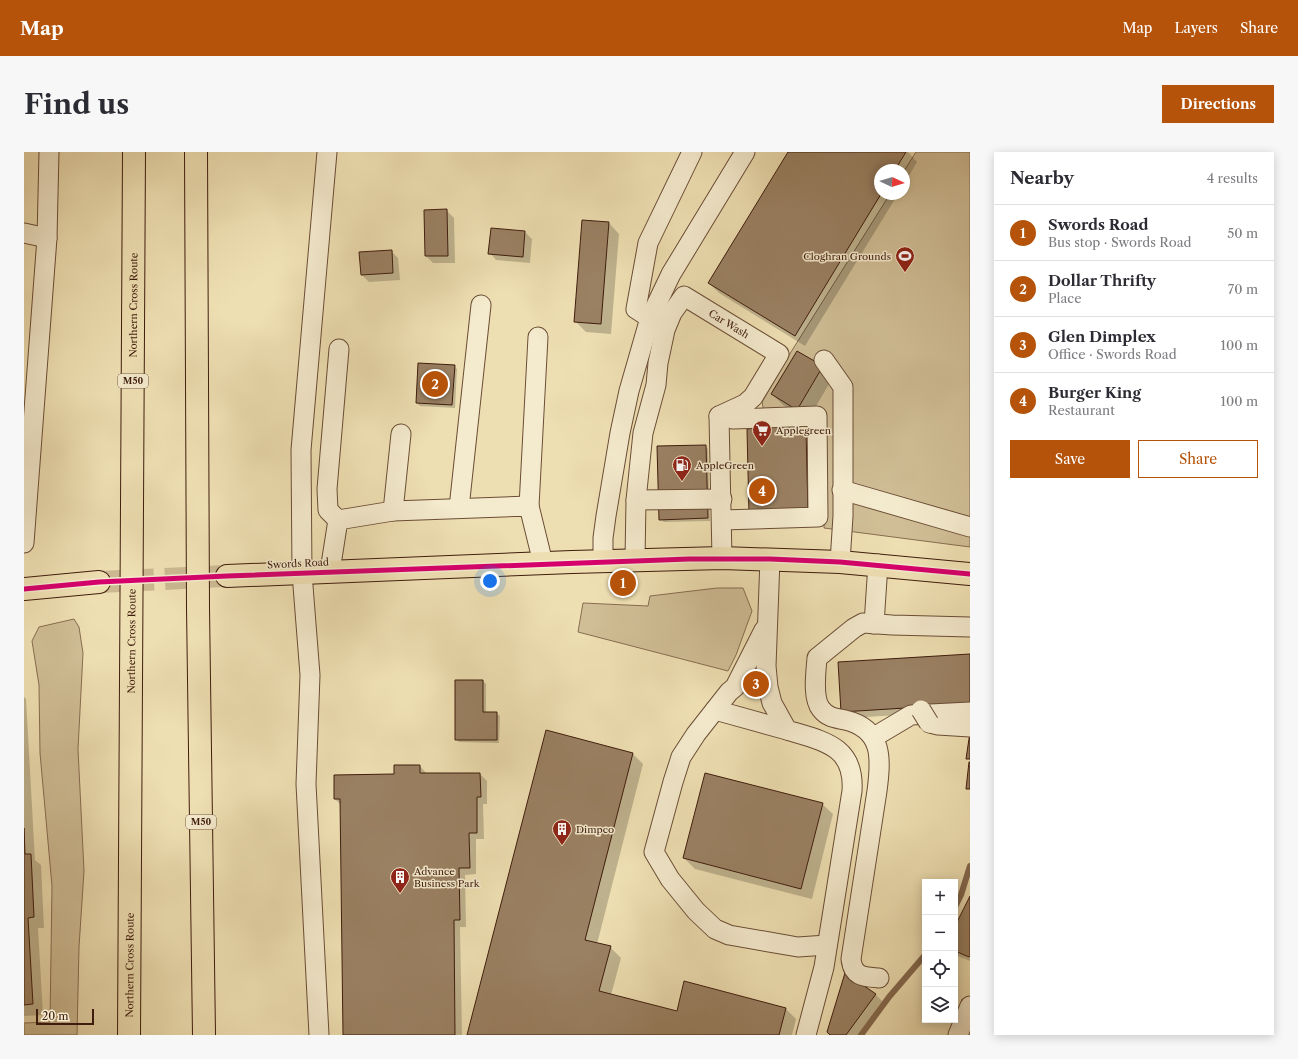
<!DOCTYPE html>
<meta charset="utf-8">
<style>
:root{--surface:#fff;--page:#f7f7f7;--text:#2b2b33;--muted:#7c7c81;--line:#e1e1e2;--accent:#b45309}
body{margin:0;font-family:"Libre Caslon Text",serif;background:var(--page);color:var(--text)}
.controls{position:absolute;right:12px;bottom:12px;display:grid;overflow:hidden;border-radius:0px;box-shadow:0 2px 10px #0003}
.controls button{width:36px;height:36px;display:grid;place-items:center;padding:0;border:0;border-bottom:1px solid var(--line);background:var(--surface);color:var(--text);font:20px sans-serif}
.compass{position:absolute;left:850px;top:12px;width:36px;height:36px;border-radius:50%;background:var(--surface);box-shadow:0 2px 10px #0003;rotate:94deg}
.scale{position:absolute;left:12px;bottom:10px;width:58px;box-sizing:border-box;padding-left:4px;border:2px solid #3f1c0d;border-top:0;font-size:11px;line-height:14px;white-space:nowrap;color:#3f1c0d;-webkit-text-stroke:3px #f4eacd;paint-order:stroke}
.you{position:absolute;left:466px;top:429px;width:14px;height:14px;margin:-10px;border:3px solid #fff;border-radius:50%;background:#1a73e8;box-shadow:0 0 0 6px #1a73e833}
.badge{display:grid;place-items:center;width:26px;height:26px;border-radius:50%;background:var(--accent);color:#fff;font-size:13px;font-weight:700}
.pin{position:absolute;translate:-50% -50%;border:2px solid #fff;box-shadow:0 1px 4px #0006}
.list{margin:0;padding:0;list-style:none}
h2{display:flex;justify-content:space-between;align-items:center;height:52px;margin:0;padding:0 16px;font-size:17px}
h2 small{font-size:13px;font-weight:400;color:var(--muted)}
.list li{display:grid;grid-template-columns:26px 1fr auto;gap:12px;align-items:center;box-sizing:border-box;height:56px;padding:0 16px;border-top:1px solid var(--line)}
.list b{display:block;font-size:15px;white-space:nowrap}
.list p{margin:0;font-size:13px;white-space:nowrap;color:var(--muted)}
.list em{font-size:13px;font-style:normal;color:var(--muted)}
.actions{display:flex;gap:8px;padding:12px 16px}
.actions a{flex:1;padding:9px 0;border:1px solid var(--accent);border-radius:0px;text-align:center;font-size:14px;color:var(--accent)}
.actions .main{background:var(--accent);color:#fff}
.icon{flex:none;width:22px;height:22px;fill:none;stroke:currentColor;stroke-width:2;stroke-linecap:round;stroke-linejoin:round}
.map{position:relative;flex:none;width:946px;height:883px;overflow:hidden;border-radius:0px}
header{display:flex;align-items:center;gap:24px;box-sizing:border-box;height:56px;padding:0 20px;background:var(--accent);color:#fff}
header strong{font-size:19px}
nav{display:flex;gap:22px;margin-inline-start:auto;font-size:14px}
.intro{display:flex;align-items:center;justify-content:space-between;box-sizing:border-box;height:96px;padding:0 24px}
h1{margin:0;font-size:28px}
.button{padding:10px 18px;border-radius:0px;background:var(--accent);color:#fff;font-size:14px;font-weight:700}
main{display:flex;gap:24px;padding:0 24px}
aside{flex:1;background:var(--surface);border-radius:0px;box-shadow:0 2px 10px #0003}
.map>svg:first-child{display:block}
</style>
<header>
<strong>Map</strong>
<nav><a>Map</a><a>Layers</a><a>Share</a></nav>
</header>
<div class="intro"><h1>Find us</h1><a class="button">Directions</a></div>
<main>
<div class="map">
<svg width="946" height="883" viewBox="0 0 946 883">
<rect width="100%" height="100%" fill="#eedfb2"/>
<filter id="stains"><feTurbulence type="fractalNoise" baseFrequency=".005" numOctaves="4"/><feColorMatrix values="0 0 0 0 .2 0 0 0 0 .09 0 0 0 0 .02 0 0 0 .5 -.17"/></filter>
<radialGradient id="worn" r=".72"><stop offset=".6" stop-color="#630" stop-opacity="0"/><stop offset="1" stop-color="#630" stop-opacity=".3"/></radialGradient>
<!-- green -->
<path fill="#d0be96" stroke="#886d52" d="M892 0H946V395L800 376V258L740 260 738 250 767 200 866 42H880V19Z
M693 436H719L728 459 712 503 704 519 554 480 559 451 624 454 626 444Z
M50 467 55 475 59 501 54 597 60 719 55 795 53 883H0V871L26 870 28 734 16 601 15 533 8 489 15 475Z"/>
<!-- shadow -->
<path fill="#0003" d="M765 0H884L893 10 880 32V18H856V42H874L781 194 695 141 685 131Z
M422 58 430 66 431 111H409L402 104 401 59Z
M585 71 595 82 587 182 562 180 551 169Z
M501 80 508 87 506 111 472 108 466 101Z
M367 99 374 106 376 128 345 130 338 123Z
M773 200 809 225 784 268 759 253 748 242Z
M430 214 433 217 431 256 396 254 393 251Z
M773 272 796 293 798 374 740 375Z
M681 294 684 297 686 369 640 370 636 367Z
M946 503V559L824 566 817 559Z
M735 526 740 541 728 538 725 535Z
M459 529 462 532V561H472L476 564 475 591 435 590 432 587Z
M0 545 2 547 11 708 17 713 20 776H14L19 863 0 864Z
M522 579 609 602 619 612 573 792 586 795 597 806 587 843 653 860 762 857 772 867 768 883H444Z
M396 614 403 622H456L463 629V652H459L460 687H452V722L441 723 442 775H436L438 883H320L317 653 311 647Z
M798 652 809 662 788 747 671 717 660 706Z
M946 745V809L931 803V776Z
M851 842 858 849 834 883H808Z"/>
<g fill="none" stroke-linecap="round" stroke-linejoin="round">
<!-- stream -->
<path stroke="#84694e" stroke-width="6" d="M931 755 937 743 946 714
M837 883 865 845 901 803"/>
</g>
<!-- building -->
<path fill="#9a8163" stroke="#3f1c0d" d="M764 0H882L871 18H856L857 42 771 184 684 131Z
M423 57 424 104H401L400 58Z
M558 68 585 70 577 172 550 170Z
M467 76 501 79 499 105 464 102Z
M368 98 369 121 337 123 335 100Z
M773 199 799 214 773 258 747 242Z
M394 211 431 213 428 253 392 251Z
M774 271V278H782L784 360 725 362 723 277 733 276V272Z
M682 293 684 366 635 368 633 294Z
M946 502V552L817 560 814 510Z
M731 524 736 525 737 539 724 535 726 525 730 526Z
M431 528H459V560H473V588H431Z
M522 578 609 601 561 788 587 794 575 839 653 859 660 829 762 856 755 883H443Z
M946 580V607H942Z
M945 610H946V637H942Z
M370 613H396V621H456L457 645H453V681H445L446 716H435L436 768H430L431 883H319L316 647H310V623L370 622Z
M681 621 799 651 777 737 659 706Z
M0 676 1 702H7L10 765 4 766 9 852 0 853Z
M946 744V804L945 805 931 799V774Z
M821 821 852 842 822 883H806L803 880Z"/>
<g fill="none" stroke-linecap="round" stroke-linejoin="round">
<!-- major-tunnel -->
<path stroke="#cbb891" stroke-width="22" stroke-dasharray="22 11" stroke-linecap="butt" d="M75 430 203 424"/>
<defs>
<g id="minor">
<path d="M0 81 23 86"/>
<path d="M626 166 612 157 624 91 668 0"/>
<path d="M800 208 819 235V364L816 410"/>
<path d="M695 264 698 406"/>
<path d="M697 264 709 267 793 264 794 365 698 368"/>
<path d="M818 338 946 375"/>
<path d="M612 348 698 347"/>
<path d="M505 354 514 185"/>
<path d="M435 356 457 153"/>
<path d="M369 359 505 354 519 411"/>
<path d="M314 368 304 358 303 337 315 197"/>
<path d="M0 391 23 86 25 0"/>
<path d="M746 407 742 514 744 535 748 551 763 578C798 589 831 593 828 639L800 815 782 883"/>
<path id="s1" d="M611 408 612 348 619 281 632 233 634 211 641 178 648 161 660 144 755 202 729 245 721 252 695 264"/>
<path d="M579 409V386L582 364 596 281 605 239 626 166 647 122 721 0"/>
<path d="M306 419 314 368 369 359 377 282"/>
<path d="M850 472 854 412"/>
<path d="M740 478 711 535 705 540 672 582 657 605 649 630 630 700 646 727 672 759 691 777 705 783 774 795 803 793"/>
<path d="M691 558 763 578"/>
<path d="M906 571 914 573 946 575"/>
<path d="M850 585 887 563 946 560"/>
<path d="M855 826C840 825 829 825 827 807L853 639C857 608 860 577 821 568 812 566 804 566 797 557 788 546 792 520 793 506L830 476 839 471 868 473 946 475"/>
<path d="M295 883 282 632 286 523 278 421 277 298 303 0"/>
<path d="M934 883 946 854"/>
</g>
<path id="major" d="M203 424 548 410 698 406 816 410 946 422
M0 437 75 430"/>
<g id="highway">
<path d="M172 0 174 456 180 883"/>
<path id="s2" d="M105 883 110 0"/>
</g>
</defs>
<!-- minor casing -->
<use href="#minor" stroke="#6b4d36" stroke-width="21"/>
<!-- major casing -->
<use href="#major" stroke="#3f1c0d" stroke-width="24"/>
<!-- highway casing -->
<use href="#highway" stroke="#3f1c0d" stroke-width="24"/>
<!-- minor -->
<use href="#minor" stroke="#f4eacd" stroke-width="19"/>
<!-- major -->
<use href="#major" stroke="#eedfb2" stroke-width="22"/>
<!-- highway -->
<use href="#highway" stroke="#eedfb2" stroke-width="22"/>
<defs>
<path id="minor-bridge" d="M897 558 905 571"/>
</defs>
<!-- minor-bridge casing -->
<use href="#minor-bridge" stroke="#6b4d36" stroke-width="21" stroke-linecap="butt"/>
<!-- minor-bridge -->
<use href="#minor-bridge" stroke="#f4eacd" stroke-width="19"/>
<defs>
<path id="cycleway" d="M0 437 75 430 203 424 665 407H746L816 410 946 422"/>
</defs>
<!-- cycleway casing -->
<use href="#cycleway" stroke="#f4eacd" stroke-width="8"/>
<!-- cycleway -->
<use href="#cycleway" stroke="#d6006c" stroke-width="5"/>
</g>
<!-- icons -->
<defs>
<symbol id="stadium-pin" viewBox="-11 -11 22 30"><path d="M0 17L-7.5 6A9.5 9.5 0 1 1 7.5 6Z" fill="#8f2418" stroke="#f4eacd"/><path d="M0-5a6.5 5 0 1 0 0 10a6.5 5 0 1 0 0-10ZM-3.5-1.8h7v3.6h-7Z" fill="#fff"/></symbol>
<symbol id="supermarket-pin" viewBox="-11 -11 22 30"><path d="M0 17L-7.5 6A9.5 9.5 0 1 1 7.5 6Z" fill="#8f2418" stroke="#f4eacd"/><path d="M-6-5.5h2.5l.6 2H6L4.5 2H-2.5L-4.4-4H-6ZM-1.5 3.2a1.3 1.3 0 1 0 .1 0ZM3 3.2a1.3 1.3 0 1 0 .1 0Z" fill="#fff"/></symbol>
<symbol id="fuel-pin" viewBox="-11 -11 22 30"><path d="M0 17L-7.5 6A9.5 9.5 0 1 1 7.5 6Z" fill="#8f2418" stroke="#f4eacd"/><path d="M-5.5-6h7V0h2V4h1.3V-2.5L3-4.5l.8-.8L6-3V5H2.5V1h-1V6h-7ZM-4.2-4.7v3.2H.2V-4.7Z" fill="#fff"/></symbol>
<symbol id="building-pin" viewBox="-11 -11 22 30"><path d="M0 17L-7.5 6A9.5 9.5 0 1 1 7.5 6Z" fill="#8f2418" stroke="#f4eacd"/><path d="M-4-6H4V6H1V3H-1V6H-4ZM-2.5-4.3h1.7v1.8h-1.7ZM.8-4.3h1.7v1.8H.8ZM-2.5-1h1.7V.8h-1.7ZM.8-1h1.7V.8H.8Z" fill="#fff"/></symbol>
</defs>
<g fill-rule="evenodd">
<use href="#stadium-pin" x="870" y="93" width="22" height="30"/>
<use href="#supermarket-pin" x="727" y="267" width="22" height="30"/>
<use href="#fuel-pin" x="647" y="302" width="22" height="30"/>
<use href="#building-pin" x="527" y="666" width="22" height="30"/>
<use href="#building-pin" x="365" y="714" width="22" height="30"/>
</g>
<g text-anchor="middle" stroke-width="3" stroke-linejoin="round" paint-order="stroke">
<!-- shield labels -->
<g fill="#f4eacd" stroke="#755a47" stroke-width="1">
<rect x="94" y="222" width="30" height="14" rx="3"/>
<rect x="162" y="663" width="30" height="14" rx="3"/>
</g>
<g font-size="9" font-weight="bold" fill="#3f1c0d">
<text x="109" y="232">M50</text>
<text x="177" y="673">M50</text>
</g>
<!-- poi labels -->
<g font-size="10" fill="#3f1c0d" stroke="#f4eacd" text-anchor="start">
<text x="867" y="108" text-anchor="end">Cloghran Grounds</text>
<text x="752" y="282">Applegreen</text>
<text x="672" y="317">AppleGreen</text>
<text x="552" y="681">Dimpco</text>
<text x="390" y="723">Advance<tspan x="390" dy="12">Business Park</tspan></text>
</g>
<!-- street labels -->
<g font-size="10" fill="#3f1c0d" stroke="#f4eacd">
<text dy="4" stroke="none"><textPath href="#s2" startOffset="730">Northern Cross Route</textPath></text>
<text dy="4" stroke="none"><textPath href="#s1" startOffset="325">Car Wash</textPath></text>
<text transform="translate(274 411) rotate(-3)" y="4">Swords Road</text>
<text dy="4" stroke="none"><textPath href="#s2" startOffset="394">Northern Cross Route</textPath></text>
<text dy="4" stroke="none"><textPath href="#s2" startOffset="70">Northern Cross Route</textPath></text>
</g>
</g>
<rect width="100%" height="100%" filter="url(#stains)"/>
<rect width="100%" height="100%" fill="url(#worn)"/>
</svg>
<div class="controls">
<button>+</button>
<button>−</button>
<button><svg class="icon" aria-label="locate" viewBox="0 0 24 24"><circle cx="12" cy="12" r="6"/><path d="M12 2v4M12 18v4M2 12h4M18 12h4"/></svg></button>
<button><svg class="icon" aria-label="layers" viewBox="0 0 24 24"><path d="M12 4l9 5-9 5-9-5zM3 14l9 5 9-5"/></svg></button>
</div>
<svg class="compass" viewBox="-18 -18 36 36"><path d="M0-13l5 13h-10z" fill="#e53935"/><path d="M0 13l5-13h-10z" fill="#7c7c81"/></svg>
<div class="scale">20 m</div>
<div class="you"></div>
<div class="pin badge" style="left:599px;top:431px">1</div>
<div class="pin badge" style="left:411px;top:232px">2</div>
<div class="pin badge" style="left:732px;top:532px">3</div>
<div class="pin badge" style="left:738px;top:339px">4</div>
</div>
<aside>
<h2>Nearby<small>4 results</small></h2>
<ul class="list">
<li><span class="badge">1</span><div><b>Swords Road</b><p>Bus stop · Swords Road</p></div><em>50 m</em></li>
<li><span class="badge">2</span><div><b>Dollar Thrifty</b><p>Place</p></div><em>70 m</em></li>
<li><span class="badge">3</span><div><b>Glen Dimplex</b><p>Office · Swords Road</p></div><em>100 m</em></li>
<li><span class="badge">4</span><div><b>Burger King</b><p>Restaurant</p></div><em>100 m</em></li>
</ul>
<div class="actions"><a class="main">Save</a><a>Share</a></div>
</aside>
</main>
